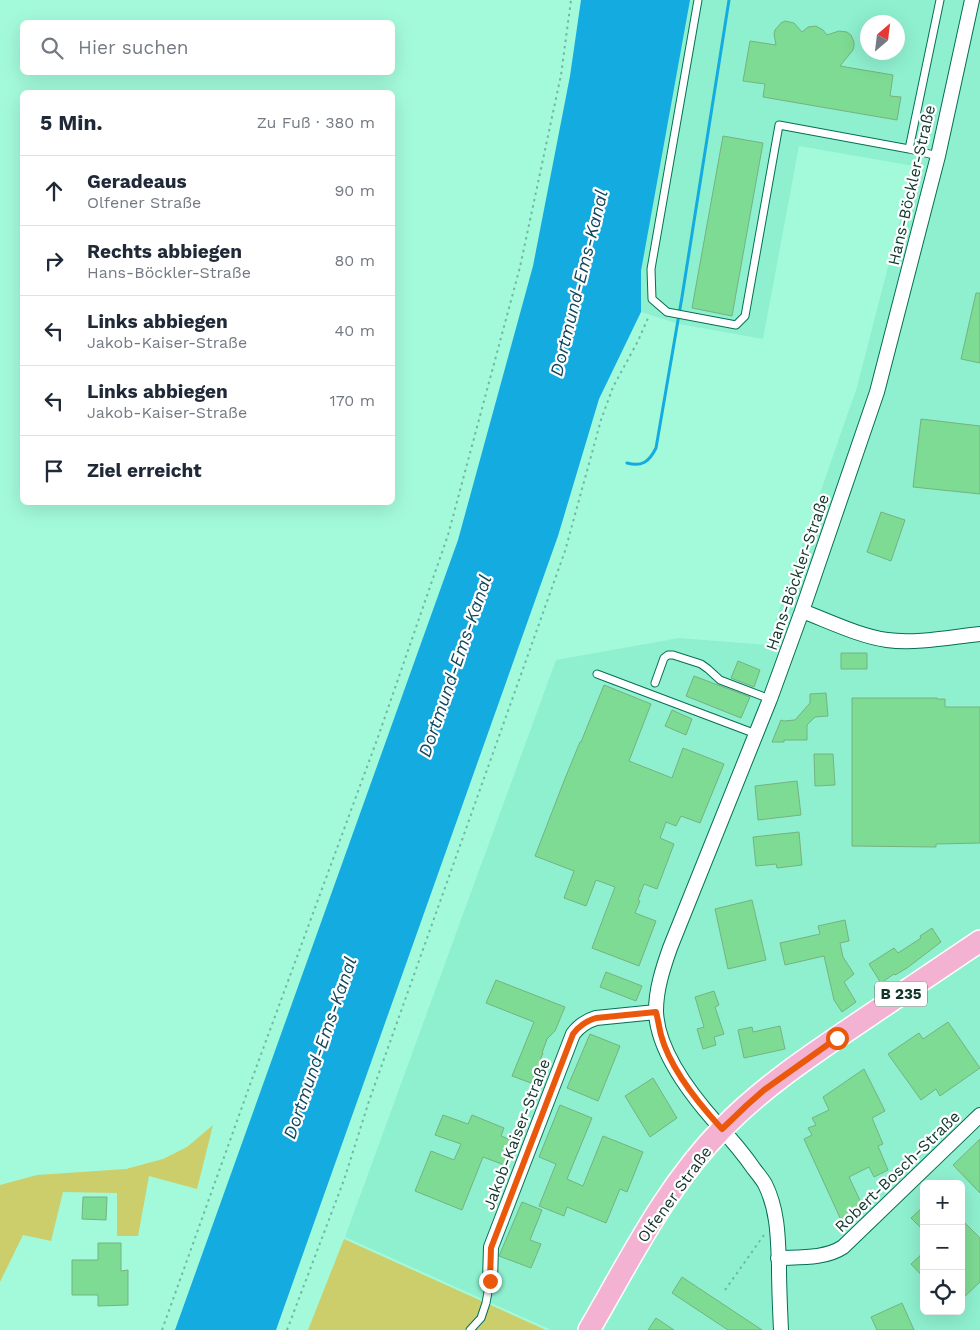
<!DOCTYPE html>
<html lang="de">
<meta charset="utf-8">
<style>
:root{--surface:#fff;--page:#f6f6f7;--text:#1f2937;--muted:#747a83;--line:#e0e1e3}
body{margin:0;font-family:"Work Sans",sans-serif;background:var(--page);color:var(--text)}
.controls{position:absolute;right:15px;bottom:15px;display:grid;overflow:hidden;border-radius:8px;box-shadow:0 5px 20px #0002}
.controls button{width:45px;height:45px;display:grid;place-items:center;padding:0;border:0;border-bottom:1px solid var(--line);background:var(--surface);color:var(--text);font:25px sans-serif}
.compass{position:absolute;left:860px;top:15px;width:45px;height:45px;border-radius:50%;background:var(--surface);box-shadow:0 5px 20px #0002;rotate:28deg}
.stop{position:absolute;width:15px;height:15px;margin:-11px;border:4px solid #ea580c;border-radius:50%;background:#fff}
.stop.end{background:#ea580c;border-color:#fff;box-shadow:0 1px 5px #0008}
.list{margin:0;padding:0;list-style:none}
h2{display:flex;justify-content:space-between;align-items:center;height:65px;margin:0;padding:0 20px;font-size:21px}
h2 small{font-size:16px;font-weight:400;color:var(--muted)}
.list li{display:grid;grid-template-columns:32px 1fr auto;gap:15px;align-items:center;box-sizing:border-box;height:70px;padding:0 20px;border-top:1px solid var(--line)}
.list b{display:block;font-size:19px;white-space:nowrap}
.list p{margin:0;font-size:16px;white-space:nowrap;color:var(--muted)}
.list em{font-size:16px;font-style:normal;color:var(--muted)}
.icon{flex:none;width:28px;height:28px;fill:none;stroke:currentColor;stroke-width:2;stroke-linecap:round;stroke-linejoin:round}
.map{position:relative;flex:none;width:980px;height:1330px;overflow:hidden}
.search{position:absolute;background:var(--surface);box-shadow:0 5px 20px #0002;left:20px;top:20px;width:375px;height:55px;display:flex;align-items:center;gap:12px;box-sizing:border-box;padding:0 18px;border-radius:8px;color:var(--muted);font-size:19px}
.panel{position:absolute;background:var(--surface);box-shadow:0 5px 20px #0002;left:20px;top:90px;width:375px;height:415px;border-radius:8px}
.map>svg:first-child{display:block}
</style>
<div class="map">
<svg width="980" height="1330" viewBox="0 0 980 1330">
<rect width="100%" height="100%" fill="#a3fadb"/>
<!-- built -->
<path fill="#8ef0cf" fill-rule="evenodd" d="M688 0H980V1330H551L345 1237 556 660 679 638 767 645 857 387 914 166 799 146 763 339 679 324 641 312V271ZM868 22H898V52H868ZM924 1184H961V1311H924Z"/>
<!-- green -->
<path fill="#cbce6a" d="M213 1125 197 1189 149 1176 138 1236H117V1193L63 1192 51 1241 23 1235 0 1282V1185L37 1175 126 1169 163 1159 187 1147Z
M344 1239 546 1330H308Z"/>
<!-- water -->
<path fill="#14abe1" d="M581 0H690L641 271V312L599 399 558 536 276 1330H175L458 540 533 266 570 76Z"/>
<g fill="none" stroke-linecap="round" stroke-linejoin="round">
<!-- stream -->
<path stroke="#14abe1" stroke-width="3" d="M627 463C642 467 649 462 656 448L682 297 729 0"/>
</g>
<!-- building -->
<path fill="#7ddb93" stroke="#75b282" d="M785 21 794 23 802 32 808 27 816 26 823 30 827 35 839 31 847 32 851 35 854 42V46L853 50 840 66 893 75 890 96 901 97 897 120 763 97 765 84 743 81 750 41 776 45 774 34 775 30 781 23Z
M723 136 763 143 732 316 692 308Z
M976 293H980V363L961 359Z
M921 419 980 426V494L913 487Z
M881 512 905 520 891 561 867 552Z
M841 653H867V669H841Z
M738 661 760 670 754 687 731 678Z
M694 676 750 697 741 718 686 696Z
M604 685 651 704 629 761 672 778 683 748 724 764 700 823 681 816 676 826 666 822 660 838 674 844 657 889 644 884 638 900 640 901 635 913 656 921 639 966 592 948 615 887 596 880 586 906 564 898 574 871 535 856 564 781 580 742H581Z
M826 693 828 716 815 717 807 725V740H784V742H772L781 720 784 721 795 720 810 703V694Z
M852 698H937V699H945V707H980V843L936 844V847L852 846Z
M672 710 692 719 686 735 665 726Z
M814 754H833L835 785 815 786Z
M797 781 801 815 758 820 755 786Z
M799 832 802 865 777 868 776 864 756 866 753 837Z
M752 900 766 960 728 969 715 909Z
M845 920 849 941 840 943 843 957 854 974 844 982 856 1002 842 1012 834 1000 824 956 785 965 780 943 820 934 818 926Z
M932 928 941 942 907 968 895 975 894 974 881 983 869 964 894 948 898 953 921 938 920 936Z
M606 972 642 986 636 1001 600 987Z
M496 980 565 1007 555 1031 547 1039 542 1053H543L531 1083 512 1076 534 1022 486 1003Z
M714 991 719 1005 715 1007 724 1034 714 1037 716 1045 703 1049 697 1029 704 1027 695 997Z
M948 1022 980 1068 940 1096 936 1089 921 1100 888 1054 919 1033 923 1039Z
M780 1026 785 1049 744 1058 738 1030 752 1027 753 1032Z
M590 1034 620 1046 598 1101 567 1088Z
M864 1069 885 1111 872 1118 883 1144 878 1146 888 1170 874 1177 869 1167 849 1177 864 1209 841 1220 804 1139 812 1135 808 1128 816 1125 812 1118 829 1110 823 1097Z
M653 1078 677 1118 650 1137 625 1096Z
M560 1105 592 1118 567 1179 583 1186 603 1136 643 1152 627 1192 620 1189 606 1223 567 1207 564 1216 539 1206 556 1164 539 1157Z
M443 1115 468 1124 472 1115 504 1128 501 1136 519 1143 509 1147 512 1154 507 1166 483 1157 462 1210 415 1191 431 1151 454 1160 461 1144 435 1135Z
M980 1139V1193L953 1165Z
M83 1197H107L106 1220 82 1219Z
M522 1202 542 1210 530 1240 541 1244 531 1268 499 1256Z
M924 1206V1231L911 1218Z
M961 1219 980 1238V1282L961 1300Z
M98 1243H121V1271L128 1270V1305L98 1306V1295H72V1260H98Z
M924 1252V1278L911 1264Z
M682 1277 762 1330H728L672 1293Z
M902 1303 914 1330H877L871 1317Z
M656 1318 674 1330H648Z"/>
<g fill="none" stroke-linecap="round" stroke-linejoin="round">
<defs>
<path id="service" d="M698 0 651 269 652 299 667 312 736 325 745 316 779 125 909 149
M938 156 909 149 940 0
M597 674 756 734
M655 683 664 658 668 655H673L701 664 708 669 720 680 770 699
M470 1330 481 1318 486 1303 490 1281"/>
<path id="minor" d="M802 611C829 621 859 636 887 640 916 644 951 637 980 634
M778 1258C799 1257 825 1259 843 1247L980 1115
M490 1281 491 1247 573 1034C579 1026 586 1021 596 1018L656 1012
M781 1330C780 1309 779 1287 779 1266 778 1238 778 1210 765 1184 762 1179 758 1174 754 1169 743 1153 731 1139 718 1125 692 1096 657 1051 656 1011 656 989 663 968 670 948L770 699 802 611 877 392 938 156 972 0"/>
<path id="primary" d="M589 1330C630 1260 665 1187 723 1128 762 1088 808 1057 854 1026 896 998 938 969 980 941"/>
</defs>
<!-- service casing -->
<use href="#service" stroke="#056f56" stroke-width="9"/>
<!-- minor casing -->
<use href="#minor" stroke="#056f56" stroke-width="16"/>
<!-- primary casing -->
<use href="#primary" stroke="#fff" stroke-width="24"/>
<!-- path -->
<path stroke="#72b8a0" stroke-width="2" stroke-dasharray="2.5 4" stroke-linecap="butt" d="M725 1290 764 1235
M162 1330 256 1068 378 737 448 535 520 267 561 75 571 0
M287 1330 344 1180 369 1101 565 551 601 420 613 387 638 341 648 318"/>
<!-- service -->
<use href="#service" stroke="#fff" stroke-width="7"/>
<!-- minor -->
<use href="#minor" stroke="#fff" stroke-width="14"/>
<!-- primary -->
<use href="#primary" stroke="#f4b2d3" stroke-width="21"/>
</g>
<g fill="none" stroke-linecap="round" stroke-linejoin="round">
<!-- route -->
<path stroke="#ea580c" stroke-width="6" d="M490 1281 491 1248 573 1034C579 1026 586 1021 596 1018L656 1012C658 1019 659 1027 661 1035 670 1069 698 1103 722 1129L747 1105 764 1090 837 1038"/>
</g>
<g text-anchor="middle" stroke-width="4.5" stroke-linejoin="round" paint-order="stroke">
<!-- shield labels -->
<rect fill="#fff" stroke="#58726b" stroke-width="1" x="875" y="981.5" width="52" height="25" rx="4"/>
<g font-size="15" font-weight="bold" fill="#11362b">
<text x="901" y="999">B 235</text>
</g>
<!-- street labels -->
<g font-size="16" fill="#11362b" stroke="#fff">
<text transform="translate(911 185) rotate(-77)" y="6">Hans-Böckler-Straße</text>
<text transform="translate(797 572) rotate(-71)" y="6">Hans-Böckler-Straße</text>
<text transform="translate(516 1134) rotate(-69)" y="6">Jakob-Kaiser-Straße</text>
<text transform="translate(897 1171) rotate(-44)" y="6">Robert-Bosch-Straße</text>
<text transform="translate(674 1194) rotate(-54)" y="6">Olfener Straße</text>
</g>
<!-- water labels -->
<g font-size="18" font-style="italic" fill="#10475d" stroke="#fff">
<text transform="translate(579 283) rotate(-76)" y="6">Dortmund-Ems-Kanal</text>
<text transform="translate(455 666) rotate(-71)" y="6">Dortmund-Ems-Kanal</text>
<text transform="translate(320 1048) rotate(-71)" y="6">Dortmund-Ems-Kanal</text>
</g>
</g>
</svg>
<div class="controls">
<button>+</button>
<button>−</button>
<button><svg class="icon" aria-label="locate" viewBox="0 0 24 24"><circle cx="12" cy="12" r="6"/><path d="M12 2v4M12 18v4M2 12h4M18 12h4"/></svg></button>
</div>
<svg class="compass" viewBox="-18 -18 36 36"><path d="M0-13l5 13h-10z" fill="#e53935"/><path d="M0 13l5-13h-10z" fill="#747a83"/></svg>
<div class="stop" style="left:837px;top:1038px"></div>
<div class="stop end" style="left:490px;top:1281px"></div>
<div class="search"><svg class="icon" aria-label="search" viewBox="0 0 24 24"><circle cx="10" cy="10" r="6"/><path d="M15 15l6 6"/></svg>Hier suchen</div>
<section class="panel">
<h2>5 Min.<small>Zu Fuß · 380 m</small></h2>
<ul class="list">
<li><svg class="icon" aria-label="ahead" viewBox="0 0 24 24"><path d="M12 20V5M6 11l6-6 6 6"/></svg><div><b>Geradeaus</b><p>Olfener Straße</p></div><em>90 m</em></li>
<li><svg class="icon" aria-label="right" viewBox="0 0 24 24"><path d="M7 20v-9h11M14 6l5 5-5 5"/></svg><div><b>Rechts abbiegen</b><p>Hans-Böckler-Straße</p></div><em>80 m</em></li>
<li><svg class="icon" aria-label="left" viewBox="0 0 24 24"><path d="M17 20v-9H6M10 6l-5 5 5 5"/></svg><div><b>Links abbiegen</b><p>Jakob-Kaiser-Straße</p></div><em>40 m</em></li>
<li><svg class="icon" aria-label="left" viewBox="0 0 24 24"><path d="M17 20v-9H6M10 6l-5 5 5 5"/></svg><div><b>Links abbiegen</b><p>Jakob-Kaiser-Straße</p></div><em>170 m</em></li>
<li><svg class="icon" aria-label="arrive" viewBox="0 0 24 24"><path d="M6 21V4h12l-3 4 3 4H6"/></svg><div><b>Ziel erreicht</b></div></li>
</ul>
</section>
</div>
